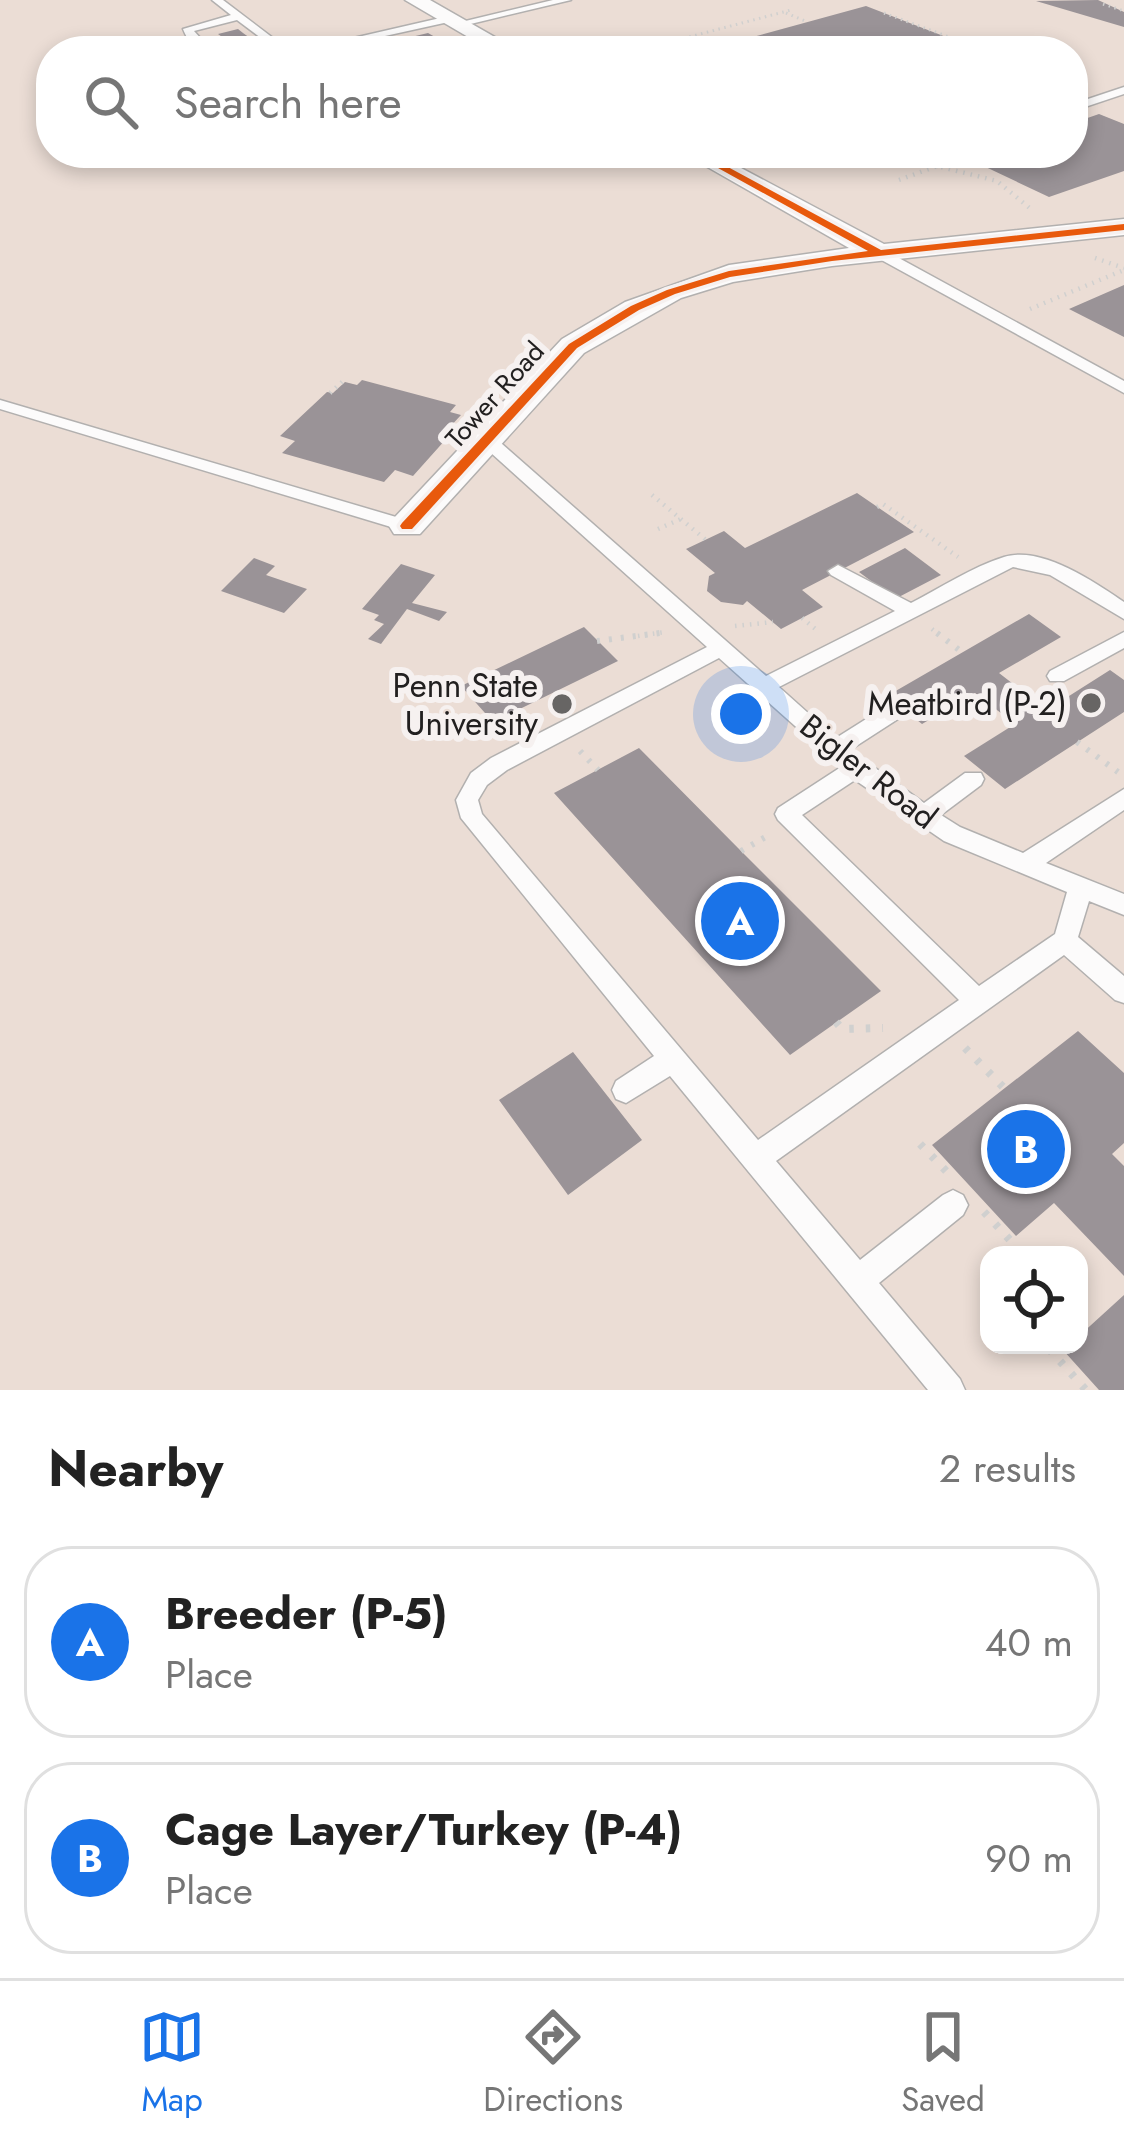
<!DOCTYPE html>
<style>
:root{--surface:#fff;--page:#f6f6f6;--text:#222;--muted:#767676;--line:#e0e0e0;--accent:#1a73e8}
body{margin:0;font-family:Jost,sans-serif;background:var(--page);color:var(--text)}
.controls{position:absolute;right:36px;bottom:36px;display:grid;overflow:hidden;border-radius:24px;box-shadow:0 6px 18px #0003}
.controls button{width:108px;height:108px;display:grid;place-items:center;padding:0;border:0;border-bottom:3px solid var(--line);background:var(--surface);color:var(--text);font:60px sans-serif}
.you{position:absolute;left:741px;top:714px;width:42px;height:42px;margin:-30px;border:9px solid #fff;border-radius:50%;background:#1a73e8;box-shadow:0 0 0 18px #1a73e833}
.badge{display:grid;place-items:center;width:78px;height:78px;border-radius:50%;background:var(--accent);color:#fff;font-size:39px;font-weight:700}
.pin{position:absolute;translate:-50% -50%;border:6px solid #fff;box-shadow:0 3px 12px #0006}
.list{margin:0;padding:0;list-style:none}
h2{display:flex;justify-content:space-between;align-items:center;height:156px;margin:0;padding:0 48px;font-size:51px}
h2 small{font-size:39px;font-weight:400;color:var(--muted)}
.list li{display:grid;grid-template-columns:78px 1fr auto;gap:36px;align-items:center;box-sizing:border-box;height:192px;margin:0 24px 24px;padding:0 24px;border:3px solid var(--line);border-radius:48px}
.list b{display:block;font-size:45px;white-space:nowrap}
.list p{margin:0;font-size:39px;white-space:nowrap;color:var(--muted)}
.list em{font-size:39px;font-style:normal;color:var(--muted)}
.icon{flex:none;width:66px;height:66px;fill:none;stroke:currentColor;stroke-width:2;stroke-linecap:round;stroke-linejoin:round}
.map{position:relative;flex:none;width:1124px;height:1390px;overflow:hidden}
.search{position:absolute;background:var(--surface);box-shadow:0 6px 18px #0003;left:36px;right:36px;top:36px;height:132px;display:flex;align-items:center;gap:30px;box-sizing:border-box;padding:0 42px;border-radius:48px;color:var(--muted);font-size:45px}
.sheet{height:588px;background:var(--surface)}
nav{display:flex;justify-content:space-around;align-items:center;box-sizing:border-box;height:168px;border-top:3px solid var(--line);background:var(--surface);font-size:33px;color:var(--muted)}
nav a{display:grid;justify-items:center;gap:6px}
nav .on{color:var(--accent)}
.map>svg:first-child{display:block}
</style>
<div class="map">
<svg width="1124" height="1390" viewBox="0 0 1124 1390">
<rect width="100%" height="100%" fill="#e8e5e3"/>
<!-- education -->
<path fill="#ebddd5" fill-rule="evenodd" d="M0 0H1124V1390H0ZM51 51H1073V153H51ZM989 1255H1079V1345H989Z"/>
<!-- building -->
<path fill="#9a9397" d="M1098 0 1124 12V27L1036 1Z
M866 6 964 44 942 51H732L720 46Z
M238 29 243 33 260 45 239 49 218 34Z
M428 33 442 41 401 51 382 44Z
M1099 114 1124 124V171L1049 197 956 153H1073V123Z
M1124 285V337L1069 309Z
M362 380 456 405 450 412 461 415 449 428 455 429 413 476 395 470 384 482 282 453 295 441 280 436 327 392 333 393 345 382 357 385Z
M857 493 914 532 802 590 823 607 781 629 747 601 743 605 721 602 707 591 709 576 715 573 686 549 724 531 745 548Z
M905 548 941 575 895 599 859 572Z
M254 558 275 566 266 575 307 589 284 613 221 591Z
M401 564 435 575 412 603 447 612 439 621 407 609 381 644 368 639 384 624 374 620 379 615 362 609Z
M1029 614 1061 637 999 673 1047 710 1110 670 1124 680V712L1005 789 964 756 1015 724 975 693 922 724 887 696Z
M584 627 618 661 493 722 461 686Z
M639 748 741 851 881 991 790 1055 554 793Z
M1078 1031 1124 1073V1143L1112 1154 1124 1166V1276L1054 1203 1016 1236 932 1145Z
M573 1052 642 1140 568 1195 499 1100Z
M1124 1295V1390H1099L1063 1350 1079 1345V1336Z"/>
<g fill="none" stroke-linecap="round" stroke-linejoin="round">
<defs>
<path id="service" d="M212 0H223L290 51H278L237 20 194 31 212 51C196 51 189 44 183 29L231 15Z
M553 0H571L458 27 453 24Z
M449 16 453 21 317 51H297Z
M1124 87V94L1073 111V104Z
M876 251H886L1124 381V393L876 257Z
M0 400 413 522 416 526 413 530H401L0 409Z
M487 435 493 436 766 676 895 611 831 575 828 571 838 565 911 603C940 588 972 567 1004 557 1041 545 1095 582 1124 602V619L1050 575 1013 567 779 687 836 738 882 709H898L901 714 898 719 850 750 924 803 965 773H981L984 779 981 785 941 815 960 827 1023 853 1124 789V810L1046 863 1124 894V915L1089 901 1078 937 1124 976V1003L1115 1000 1064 955 776 1161 860 1260 943 1195 953 1190 963 1195 968 1205 963 1215 879 1283 960 1379 965 1390H928L670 1076 626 1103 616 1099 612 1090 616 1081 654 1056 461 818 456 800 471 773 491 758 707 647 481 444 479 440ZM719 658 841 767 778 808 775 814 778 820 959 1000 758 1140 482 814 478 800 487 785 507 770ZM855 780 944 841 1067 892 1055 934 979 986 802 815Z
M1124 632V648L1064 681H1050L1047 676 1050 671Z"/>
<path id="minor" d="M405 0H430L519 51H492Z
M683 153H713L884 244 1124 219V235L832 266 733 282 681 298 584 353 420 534H394L389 526 394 518 562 339 625 302 729 265 849 248Z"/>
</defs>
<!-- service casing -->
<use href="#service" stroke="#b2b0af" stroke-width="3"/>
<!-- minor casing -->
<use href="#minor" stroke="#b2b0af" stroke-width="3"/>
<!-- path-far3 -->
<path stroke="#d0d0cf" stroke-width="3" stroke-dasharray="1.5 4.5" stroke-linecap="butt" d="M1103 4 1124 11
M786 13 805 21
M884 13 968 44 963 51
M690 51 670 42 791 10
M910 153 935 165
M890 163 912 154
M940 165 965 157"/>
<!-- path-far2 -->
<path stroke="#d0d0cf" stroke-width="4.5" stroke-dasharray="1.5 6" stroke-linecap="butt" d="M929 162 937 166 949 162
M899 180 937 166 997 181 1032 210
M1095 258 1124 268
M1030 309 1124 270
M330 393 343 381
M652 495 706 540
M877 507 883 504 958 557
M658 529 681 519
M802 618 818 631
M735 626 773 622
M932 629 941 636
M638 636 665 632"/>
<!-- path-far1 -->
<path stroke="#d0d0cf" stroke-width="6" stroke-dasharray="3 9" stroke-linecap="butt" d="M937 633 963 653
M597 641 660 633
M1077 742 1118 772
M580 751 598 770
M741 851 769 835"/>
<!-- path -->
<path stroke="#d0d0cf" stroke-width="8" stroke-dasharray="4.5 12" stroke-linecap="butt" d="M836 1022 842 1029 883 1028
M965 1048 1004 1088
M920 1144 951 1176
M984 1212 1010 1240
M1049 1349 1086 1390"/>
<!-- service -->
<use href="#service" fill="#fcfbfb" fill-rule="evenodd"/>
<!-- minor -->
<use href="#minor" fill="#fcfbfb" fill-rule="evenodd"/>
<defs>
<path id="cycleway" d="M691 153H702L881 250 1124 224V230L832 261 730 277 675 294 639 310 577 348 412 529H402L400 526 402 523 569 344 631 306 667 290 729 271 868 251Z"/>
</defs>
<!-- cycleway casing -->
<use href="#cycleway" stroke="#f6f1f0" stroke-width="7"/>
<!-- cycleway -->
<use href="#cycleway" fill="#e8590c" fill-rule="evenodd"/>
</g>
<!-- markers -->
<g fill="#676564" stroke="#f6f1f0" stroke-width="4.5">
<circle cx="1091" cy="703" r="12"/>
<circle cx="562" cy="704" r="12"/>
</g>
<g text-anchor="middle" stroke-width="12" stroke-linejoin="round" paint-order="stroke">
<!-- far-street labels -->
<g font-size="27" fill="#222020" stroke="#f6f1f0">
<text transform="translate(495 395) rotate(-48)" y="9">Tower Road</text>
</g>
<!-- poi labels -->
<g font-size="33" fill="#222020" stroke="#f6f1f0" text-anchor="end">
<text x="538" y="697">Penn State<tspan x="538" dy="38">University</tspan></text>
<text x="1067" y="715">Meatbird (P-2)</text>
</g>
<!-- street labels -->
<g font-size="33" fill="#222020" stroke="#f6f1f0">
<text transform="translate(869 771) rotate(38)" y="12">Bigler Road</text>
</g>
</g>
</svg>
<div class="controls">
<button><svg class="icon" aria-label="locate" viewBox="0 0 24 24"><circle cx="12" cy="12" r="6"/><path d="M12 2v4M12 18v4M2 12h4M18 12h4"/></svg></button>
</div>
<div class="you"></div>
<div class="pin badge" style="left:740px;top:921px">A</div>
<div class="pin badge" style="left:1026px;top:1149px">B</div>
<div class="search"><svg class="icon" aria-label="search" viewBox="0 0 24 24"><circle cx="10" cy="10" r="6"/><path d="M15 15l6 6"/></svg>Search here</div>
</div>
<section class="sheet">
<h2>Nearby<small>2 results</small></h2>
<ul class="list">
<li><span class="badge">A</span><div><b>Breeder (P-5)</b><p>Place</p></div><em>40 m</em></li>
<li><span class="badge">B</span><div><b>Cage Layer/Turkey (P-4)</b><p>Place</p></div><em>90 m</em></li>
</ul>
</section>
<nav>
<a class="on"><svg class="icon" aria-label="map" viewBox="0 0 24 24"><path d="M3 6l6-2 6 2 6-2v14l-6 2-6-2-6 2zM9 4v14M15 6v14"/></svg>Map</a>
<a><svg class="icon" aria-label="directions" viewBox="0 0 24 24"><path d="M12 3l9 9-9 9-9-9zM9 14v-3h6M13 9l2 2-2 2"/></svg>Directions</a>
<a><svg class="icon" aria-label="saved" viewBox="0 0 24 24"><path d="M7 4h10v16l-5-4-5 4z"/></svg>Saved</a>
</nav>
